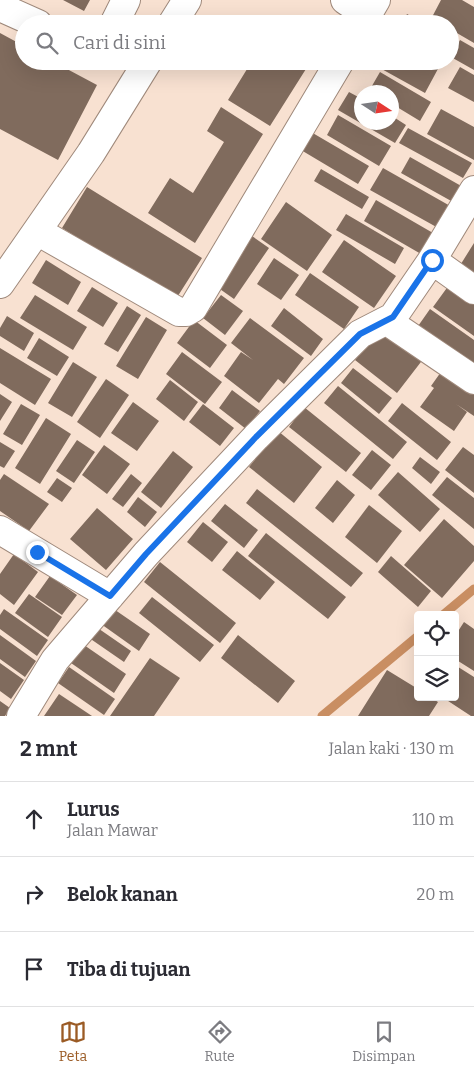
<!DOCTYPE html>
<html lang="id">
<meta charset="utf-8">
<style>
:root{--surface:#fff;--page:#f7f7f7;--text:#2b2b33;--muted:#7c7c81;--line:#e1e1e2;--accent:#9b5b25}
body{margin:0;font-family:Bitter,serif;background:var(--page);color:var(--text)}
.controls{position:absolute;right:15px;bottom:15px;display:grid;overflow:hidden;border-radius:5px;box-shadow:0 5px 20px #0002}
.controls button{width:45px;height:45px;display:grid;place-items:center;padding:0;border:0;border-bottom:1px solid var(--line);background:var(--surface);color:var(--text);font:25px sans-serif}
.compass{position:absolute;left:354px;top:85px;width:45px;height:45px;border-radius:50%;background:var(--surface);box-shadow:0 5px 20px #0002;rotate:102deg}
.stop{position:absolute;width:15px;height:15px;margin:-11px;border:4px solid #1a73e8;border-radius:50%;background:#fff}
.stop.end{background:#1a73e8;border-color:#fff;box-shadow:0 1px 5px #0008}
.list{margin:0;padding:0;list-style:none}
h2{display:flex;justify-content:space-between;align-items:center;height:65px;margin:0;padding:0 20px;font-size:21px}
h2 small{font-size:16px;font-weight:400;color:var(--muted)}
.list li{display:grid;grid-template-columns:32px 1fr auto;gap:15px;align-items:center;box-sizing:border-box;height:75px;padding:0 20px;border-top:1px solid var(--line)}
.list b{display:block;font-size:19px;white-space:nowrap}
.list p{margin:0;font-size:16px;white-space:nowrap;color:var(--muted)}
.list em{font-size:16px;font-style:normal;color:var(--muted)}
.icon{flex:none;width:28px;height:28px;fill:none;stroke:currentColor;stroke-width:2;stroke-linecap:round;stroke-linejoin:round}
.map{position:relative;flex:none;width:474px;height:716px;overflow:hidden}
.search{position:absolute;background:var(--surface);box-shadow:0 5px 20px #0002;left:15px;right:15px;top:15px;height:55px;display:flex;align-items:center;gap:12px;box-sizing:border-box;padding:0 18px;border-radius:28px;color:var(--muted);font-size:19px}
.sheet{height:290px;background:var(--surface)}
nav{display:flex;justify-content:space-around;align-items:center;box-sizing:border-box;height:70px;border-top:1px solid var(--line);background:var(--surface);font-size:14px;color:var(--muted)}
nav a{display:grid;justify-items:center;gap:2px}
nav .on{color:var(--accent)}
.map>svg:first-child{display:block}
</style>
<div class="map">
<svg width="474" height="716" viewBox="0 0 474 716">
<rect width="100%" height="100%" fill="#f8e1d1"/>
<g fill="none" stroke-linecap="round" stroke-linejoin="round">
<!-- stream -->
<path stroke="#c98e62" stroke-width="9" d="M443 615 474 589
M322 716 418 636"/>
</g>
<!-- building -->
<path fill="#806b5d" d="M63 0H90L84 11Z
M441 0H462L474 7V43L450 29V24H440L431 19Z
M407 14 425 24H402Z
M0 33 24 46V61H52L97 85 58 160 0 129Z
M460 40 474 48V70L451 57Z
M252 61H311L270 126 228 100Z
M382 61H428L439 67 425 93 378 67Z
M460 67 474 75V102L448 88Z
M380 72 431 102 420 121 392 104V92H372L369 91Z
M349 92 362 99V122H392V116L406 125 395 143 338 110Z
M221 107 263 134 195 243 148 213 170 178 193 193 224 142 207 131Z
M441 109 474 127V160L427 134Z
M338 115 391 146 379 166 327 135Z
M408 128 472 163 463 178 399 143Z
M311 132 369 166 358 184 301 150Z
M410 157 463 187 453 202 401 173Z
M383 168 452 207 440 229 370 190Z
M321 169 369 197 362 209 314 181Z
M87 187 202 258 176 299 62 228Z
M376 200 433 233 421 254 364 221Z
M286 202 332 235 307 271 261 239Z
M346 214 404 248 395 264 336 230Z
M252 236 269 248 234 299 217 287Z
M344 240 396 276 374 308 322 272Z
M474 243V276L459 267Z
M274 258 299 275 281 300 257 284Z
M46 260 81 282 68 305 32 283Z
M310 273 359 307 344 329 295 295Z
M449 285 474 303V336L433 307Z
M92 287 118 303 103 327 77 311Z
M35 295 87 327 73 350 20 318Z
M221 295 243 311 225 335 203 318Z
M127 306 141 315 118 352 104 344Z
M284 308 323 339 311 356 271 326Z
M430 309 474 340V369L416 329Z
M7 316 34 333 24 351 0 336V328Z
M146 317 167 330 138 379 116 366Z
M250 318 304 358 284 384 278 379 259 403 224 376 241 352 253 360 231 343Z
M194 320 227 345 210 368 177 343Z
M382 324 424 358 397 393 355 360Z
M39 338 69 357 57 376 27 358Z
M0 348 51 379 35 405 0 383Z
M182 352 222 382 205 404 166 374Z
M73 362 97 377 72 417 48 403Z
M448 362 474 381V416L456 404 467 412 454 431 420 407 434 388 431 386Z
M353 368 392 398 379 414 341 383Z
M106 379 129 395 100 438 77 422Z
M170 380 198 402 184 421 156 399Z
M338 386 407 442 393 459 324 403Z
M232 390 260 411 246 429 219 408Z
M0 394 12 402 0 421Z
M133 402 159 421 137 451 111 433Z
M402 403 451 442 437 460 388 421Z
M21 404 40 415 22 445 3 434Z
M203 404 234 428 220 446 189 422Z
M304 407 361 453 346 472 289 427Z
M46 418 71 434 40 484 15 468Z
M278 431 322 467 294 503 249 467Z
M77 440 95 452 74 483 56 471Z
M0 442 15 451 4 468 0 466Z
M104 445 130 464 107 494 82 475Z
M463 447 474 455V493L445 470Z
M372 450 391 465 371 490 352 475Z
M173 451 193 467 161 508 141 492Z
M420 457 440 472 431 484 412 468Z
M398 472 440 509 420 532 378 495Z
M4 474 49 504 29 531 0 511V480Z
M131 474 142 483 123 507 112 499Z
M447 477 474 498V529L432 495Z
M57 478 72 488 62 502 47 492Z
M337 480 355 495 333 523 315 508Z
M257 489 363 573 351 587 246 503Z
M138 497 157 512 145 527 127 512Z
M225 504 258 530 244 548 211 521Z
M369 505 402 531 377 563 345 537Z
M97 508 133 539 106 570 70 539Z
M444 519 474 546V561L442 598 404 565Z
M203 522 228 542 212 562 187 542Z
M266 533 346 597 328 619 248 556Z
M237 551 275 582 260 600 222 570Z
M14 554 38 572 14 605 0 594V574Z
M391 556 431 591 418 607 378 572Z
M160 562 236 623 220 643 144 582Z
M50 576 77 595 62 615 35 597Z
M29 594 62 617 48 637 15 613Z
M152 597 214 645 200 662 139 613Z
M105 603 150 634 139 651 94 619Z
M4 609 48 640 37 656 0 629V615Z
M89 622 131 651 124 662 82 633Z
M464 622 474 629V671L455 659V636Z
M0 635 36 661 25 677 0 659Z
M238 635 295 681 278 703 221 658Z
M84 645 126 674 114 693 71 663Z
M150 658 180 678 154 716H110Z
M0 663 24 680 11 699 0 691Z
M455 665 474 677V716H471L442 697H455Z
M69 667 115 699 104 715 58 683Z
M387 670 418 689V697H430L438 702 429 716H358Z
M59 694 92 716H44Z
M0 701 10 708 5 716H0Z"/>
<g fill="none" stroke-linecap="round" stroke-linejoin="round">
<defs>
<path id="minor" d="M345 0 367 15
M0 7 38 24
M114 24 126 0
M172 24 187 0
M362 24 376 0
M37 231 179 312H186L193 308 340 61
M432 260 474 290
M0 284 91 153 148 61
M387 321 474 380
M0 530 110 596
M21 716 55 660 146 554 256 437 360 334 393 317 432 260 474 190"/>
</defs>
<!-- minor casing -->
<use href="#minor" stroke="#9f897b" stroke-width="30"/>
<!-- minor -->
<use href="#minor" stroke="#fff" stroke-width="28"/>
</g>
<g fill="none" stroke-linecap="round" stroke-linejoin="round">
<!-- route -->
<path stroke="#1a73e8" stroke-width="6" d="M37 552 110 596 146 554 256 437 360 334 393 317 432 260"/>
</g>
</svg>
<div class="controls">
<button><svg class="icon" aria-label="locate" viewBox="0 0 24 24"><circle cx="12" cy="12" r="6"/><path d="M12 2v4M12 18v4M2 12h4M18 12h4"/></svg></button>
<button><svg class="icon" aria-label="layers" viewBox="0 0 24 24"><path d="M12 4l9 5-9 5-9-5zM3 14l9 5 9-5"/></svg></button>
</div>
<svg class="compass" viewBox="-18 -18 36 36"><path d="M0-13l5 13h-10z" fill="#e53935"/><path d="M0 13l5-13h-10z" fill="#7c7c81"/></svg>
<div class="stop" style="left:432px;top:260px"></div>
<div class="stop end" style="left:37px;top:552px"></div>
<div class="search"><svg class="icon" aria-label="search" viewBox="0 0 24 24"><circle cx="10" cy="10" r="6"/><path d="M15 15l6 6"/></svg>Cari di sini</div>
</div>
<section class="sheet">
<h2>2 mnt<small>Jalan kaki · 130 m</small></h2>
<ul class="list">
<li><svg class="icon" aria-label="ahead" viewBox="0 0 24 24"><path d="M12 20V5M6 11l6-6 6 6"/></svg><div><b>Lurus</b><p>Jalan Mawar</p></div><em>110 m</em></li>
<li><svg class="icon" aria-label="right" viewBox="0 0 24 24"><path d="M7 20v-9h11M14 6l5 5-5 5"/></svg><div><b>Belok kanan</b></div><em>20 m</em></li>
<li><svg class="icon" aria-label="arrive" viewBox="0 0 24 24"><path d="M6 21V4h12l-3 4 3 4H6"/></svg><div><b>Tiba di tujuan</b></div></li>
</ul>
</section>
<nav>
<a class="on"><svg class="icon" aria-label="map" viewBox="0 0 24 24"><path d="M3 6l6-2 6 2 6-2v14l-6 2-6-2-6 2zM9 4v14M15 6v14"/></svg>Peta</a>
<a><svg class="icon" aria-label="directions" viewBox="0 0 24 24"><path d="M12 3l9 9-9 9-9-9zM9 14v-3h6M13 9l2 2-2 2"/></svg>Rute</a>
<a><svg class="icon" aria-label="saved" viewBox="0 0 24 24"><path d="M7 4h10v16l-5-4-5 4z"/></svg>Disimpan</a>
</nav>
